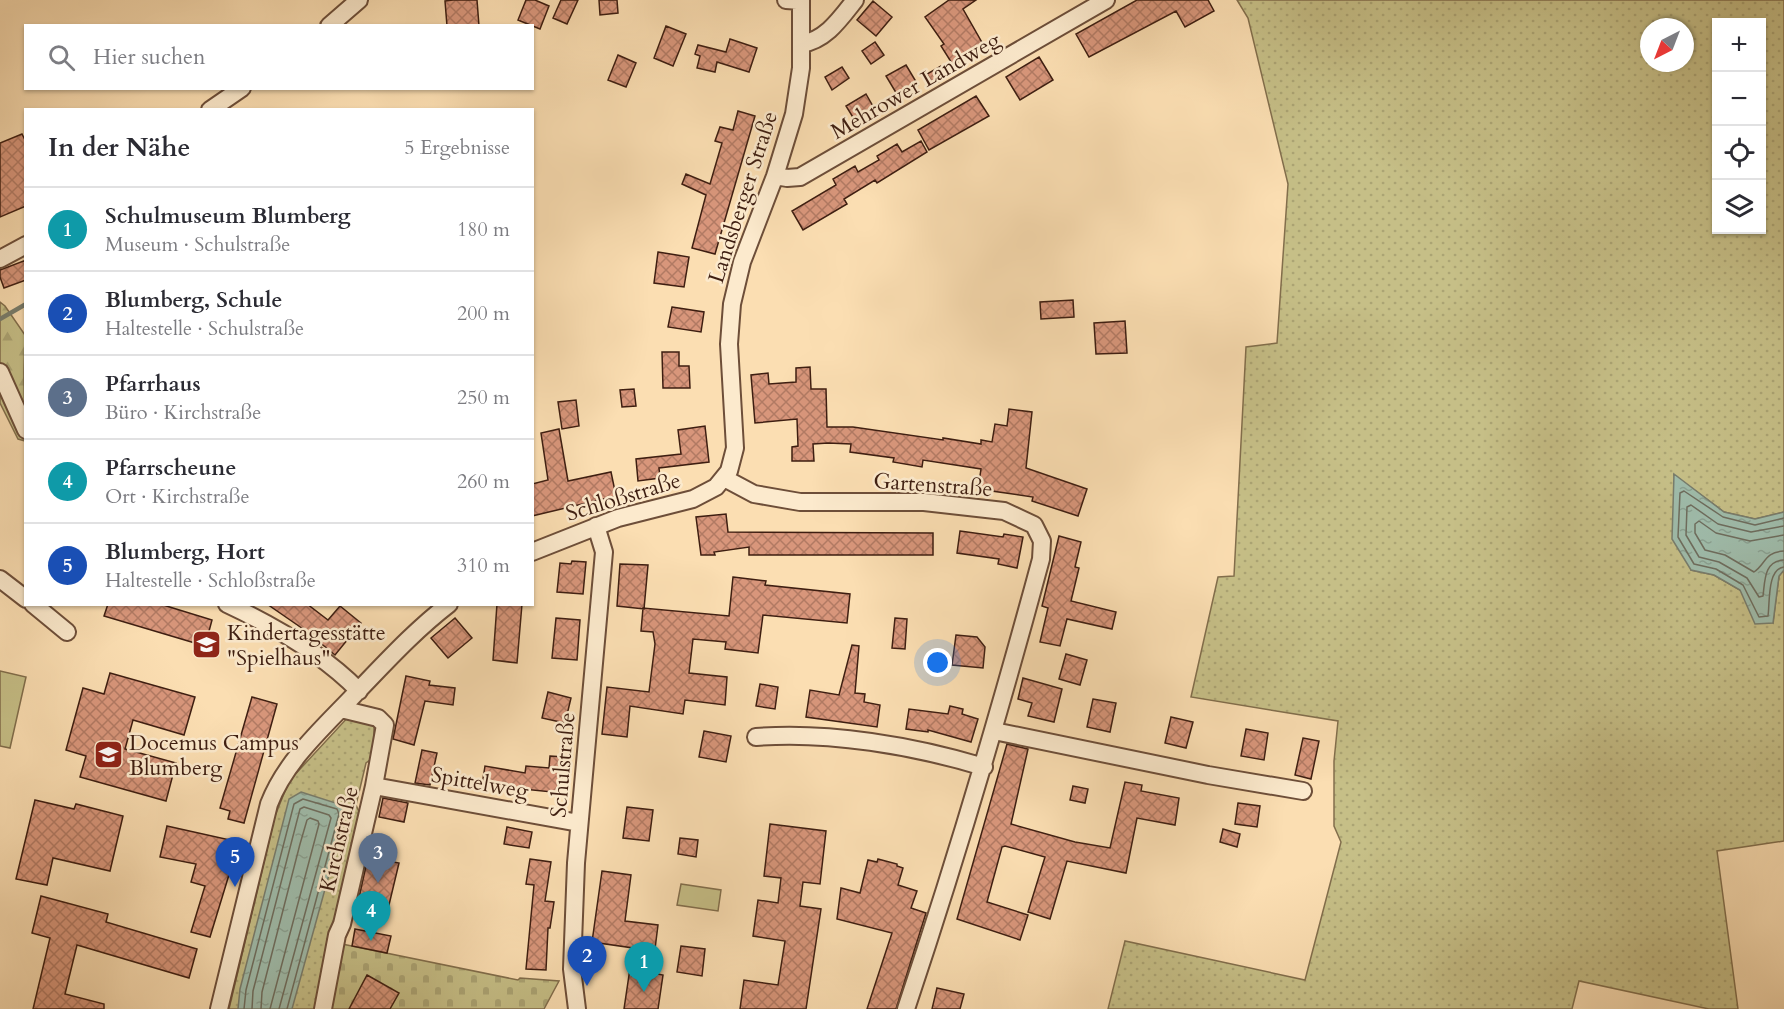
<!DOCTYPE html>
<html lang="de">
<meta charset="utf-8">
<style>
:root{--surface:#fff;--page:#f7f7f7;--text:#2b2b33;--muted:#7c7c81;--line:#e1e1e2;--accent:#8f2418}
body{margin:0;font-family:Cardo,serif;background:var(--page);color:var(--text)}
.controls{position:absolute;right:18px;top:18px;display:grid;overflow:hidden;border-radius:0px;box-shadow:0 2px 4px #0004}
.controls button{width:54px;height:54px;display:grid;place-items:center;padding:0;border:0;border-bottom:2px solid var(--line);background:var(--surface);color:var(--text);font:30px sans-serif}
.compass{position:absolute;left:1640px;top:18px;width:54px;height:54px;border-radius:50%;background:var(--surface);box-shadow:0 2px 4px #0004;rotate:222deg}
.you{position:absolute;left:938px;top:663px;width:21px;height:21px;margin:-15px;border:4px solid #fff;border-radius:50%;background:#1a73e8;box-shadow:0 0 0 9px #1a73e833}
.badge{display:grid;place-items:center;width:39px;height:39px;border-radius:50%;background:var(--accent);color:#fff;font-size:20px;font-weight:700}
.pin{position:absolute;translate:-50% -50px;filter:drop-shadow(0 2px 3px #0008)}
.pin::after{content:'';position:absolute;top:32px;width:21px;height:18px;background:inherit;clip-path:polygon(0 0,100% 0,50% 100%)}
.list{margin:0;padding:0;list-style:none}
h2{display:flex;justify-content:space-between;align-items:center;height:78px;margin:0;padding:0 24px;font-size:26px}
h2 small{font-size:20px;font-weight:400;color:var(--muted)}
.list li{display:grid;grid-template-columns:39px 1fr auto;gap:18px;align-items:center;box-sizing:border-box;height:84px;padding:0 24px;border-top:2px solid var(--line)}
.list b{display:block;font-size:22px;white-space:nowrap}
.list p{margin:0;font-size:20px;white-space:nowrap;color:var(--muted)}
.list em{font-size:20px;font-style:normal;color:var(--muted)}
.icon{flex:none;width:33px;height:33px;fill:none;stroke:currentColor;stroke-width:2;stroke-linecap:round;stroke-linejoin:round}
.map{position:relative;flex:none;width:1784px;height:1009px;overflow:hidden}
.search{position:absolute;background:var(--surface);box-shadow:0 2px 4px #0004;left:24px;top:24px;width:510px;height:66px;display:flex;align-items:center;gap:15px;box-sizing:border-box;padding:0 21px;border-radius:0px;color:var(--muted);font-size:22px}
.panel{position:absolute;background:var(--surface);box-shadow:0 2px 4px #0004;left:24px;top:108px;width:510px;height:498px;border-radius:0px}
.map>svg:first-child{display:block}
</style>
<div class="map">
<svg width="1784" height="1009" viewBox="0 0 1784 1009">
<defs>
<pattern id="green-dots" width="8" height="8" patternUnits="userSpaceOnUse" patternTransform="scale(1.5)"><rect width="8" height="8" fill="#c6bf87"/><path d="M2 2h.1M6 6h.1" fill="none" stroke="#aba474" stroke-width="1.8" stroke-linecap="round"/></pattern>
<pattern id="forest-firs" width="22" height="20" patternUnits="userSpaceOnUse" patternTransform="scale(1.5)"><rect width="22" height="20" fill="#c6bf87"/><path d="M5 1l3.5 6h-7zM16 11l3.5 6h-7z" fill="#aba474"/></pattern>
<pattern id="cemetery-stones" width="16" height="16" patternUnits="userSpaceOnUse" patternTransform="scale(1.5)"><rect width="16" height="16" fill="#c6bf87"/><path d="M2 7V4a2 2 0 0 1 4 0v3zM10 15v-3a2 2 0 0 1 4 0v3z" fill="#aba474"/></pattern>
<pattern id="water-ripples" width="26" height="14" patternUnits="userSpaceOnUse" patternTransform="scale(1.5)"><rect width="26" height="14" fill="#9fbcab"/><path d="M2 4q2-2 4 0t4 0M15 11q2-2 4 0t4 0" fill="none" stroke="#8aa192"/></pattern>
<pattern id="building-cross-hatch" width="8" height="8" patternUnits="userSpaceOnUse" patternTransform="scale(1.5)"><rect width="8" height="8" fill="#d8967b"/><path d="M0 0l8 8M0 8l8-8" fill="none" stroke="#b17a63"/></pattern>
</defs>
<rect width="100%" height="100%" fill="#fbdeb2"/>
<filter id="stains"><feTurbulence type="fractalNoise" baseFrequency=".00333" numOctaves="4"/><feColorMatrix values="0 0 0 0 .2 0 0 0 0 .09 0 0 0 0 .02 0 0 0 .5 -.17"/></filter>
<radialGradient id="worn" r=".72"><stop offset=".6" stop-color="#630" stop-opacity="0"/><stop offset="1" stop-color="#630" stop-opacity=".3"/></radialGradient>
<!-- green -->
<path fill="url(#green-dots)" stroke="#826e4c" stroke-width="1.5" fill-rule="evenodd" d="M1237 0H1784V512L1755 519 1724 512 1674 475 1691 570 1714 575 1740 590 1773 623 1779 576 1784 570V841L1717 851 1738 1009H1709L1579 981 1572 1009H1108L1125 941 1305 980 1341 842 1334 826V761L1338 721 1191 697 1218 577 1234 576 1246 347 1277 343 1288 184 1248 18ZM1716 22H1762V230H1716ZM1649 27H1685V63H1649Z
M350 715 374 721V757L366 763 356 805 360 814 319 1009H229L275 816 289 781Z"/>
<!-- forest -->
<path fill="url(#forest-firs)" stroke="#826e4c" stroke-width="1.5" d="M0 302 5 306 25 335 24 373 25 441 18 439 0 403Z"/>
<!-- cemetery -->
<path fill="url(#cemetery-stones)" stroke="#826e4c" stroke-width="1.5" d="M342 944 518 980 520 978 559 981 544 1009H329Z"/>
<!-- pitch -->
<path fill="#c6bf87" stroke="#826e4c" stroke-width="1.5" d="M0 671 26 677 10 748 0 746Z
M681 884 721 890 718 911 677 905Z"/>
<!-- water -->
<path fill="url(#water-ripples)" stroke="#787d6d" stroke-width="1.5" d="M1674 474 1724 512 1755 519 1784 512V570L1779 576 1773 623 1755 624 1740 590 1714 575 1691 570 1672 539Z
M301 792 342 805 346 813 292 1009H238L240 989 289 799Z"/>
<g fill="none" stroke-linecap="round" stroke-linejoin="round">
<!-- shore -->
<path stroke="#6e6d5e" stroke-width="1.5" d="M1784 518 1755 525 1723 517 1684 491 1680 493 1678 537 1694 564 1716 569 1743 585 1759 617 1768 616C1770 602 1767 569 1784 567
M1784 526 1751 532 1718 524 1691 505 1687 507 1686 535 1699 557 1719 562 1747 578 1759 597 1763 596C1765 580 1764 561 1784 560
M1784 535 1750 541 1716 533 1699 521 1695 524V533L1705 550 1725 555 1754 572C1766 564 1764 552 1784 551
M244 1009 246 990 294 804 303 799 337 809 339 814 287 1009
M252 1009 253 991 300 809 304 807 329 815 331 818 279 1009
M261 1009 262 992 300 844 307 820 310 818 318 821 319 824 270 1009"/>
<!-- stream -->
<path stroke="#787d6d" stroke-width="4.5" d="M0 319 26 304"/>
</g>
<!-- building -->
<path fill="url(#building-cross-hatch)" stroke="#3e1e11" stroke-width="1.5" d="M453 0H477L479 26H447L445 1Z
M526 0H535L549 6 540 29 518 20Z
M561 0H578L567 24 553 18Z
M599 0H617L618 13 600 15Z
M949 0H976L963 9 984 46 953 65 941 46 944 44 925 17Z
M1137 0H1208L1214 11 1185 27 1176 11 1089 57 1076 34Z
M873 1 892 17 876 36 857 20Z
M666 26 686 34 673 66 654 58Z
M730 39 757 48 749 72 717 62 715 72 697 68 700 56 695 54 698 45 726 52Z
M875 42 884 55 871 64 862 51Z
M618 55 636 63 626 87 608 80Z
M1039 57 1053 80 1020 100 1006 77Z
M906 65 918 85 898 96 886 76Z
M941 66 947 77 933 85 927 74Z
M842 67 849 78 832 90 825 77Z
M866 94 874 108 854 119 846 106Z
M976 96 989 116 929 150 918 130Z
M738 111 755 116 715 254 692 248 706 195 682 184 686 174 710 184 722 143 715 141 720 127 733 130Z
M22 134 26 142V206L0 217V143Z
M921 141 927 152 877 183 875 180 844 199 847 204 803 230 792 211 836 185 833 179 855 166 858 172 879 160 877 156 897 144 902 152Z
M658 252 689 257 684 287 654 283Z
M26 260V280L4 288 0 277V270Z
M1073 300 1074 317 1041 319 1040 302Z
M672 307 704 312 701 332 668 327Z
M1125 321 1127 353 1096 354 1094 323Z
M662 352H679V366H689L690 388H663Z
M810 367 811 389H826L827 427H853L943 440V438L981 444V440L992 442 995 424 1007 426 1009 409 1032 412 1026 468 1087 489 1078 516 1032 501 1033 497 978 489 981 469 923 460 922 467 893 462 894 458 850 452 851 444 828 443 813 444 814 461H792V447L798 446 797 419 755 423 751 375 768 373 769 384 796 382V368Z
M634 389 636 406 622 407 620 390Z
M576 400 579 426 562 429 558 402Z
M705 426 709 462 659 468 660 478 638 481 636 459 681 454 678 430Z
M559 429 568 481 611 472 616 496 532 516V484L548 480 541 433Z
M726 514 728 532 933 533V555H749V547L714 552 715 555H701L696 517Z
M960 531 1003 537 1004 534 1023 537 1017 568 998 564 999 559 957 553Z
M1059 536 1081 542 1075 567 1079 568 1071 601 1116 612 1112 629 1067 619 1060 646 1040 642 1048 608 1042 606Z
M572 561 586 562 583 594 557 592 560 563 571 564Z
M620 564 648 565 644 609 617 606Z
M733 577 766 581 765 585 850 594 847 623 763 615 758 653 725 649 726 642 693 639 689 673 727 677 725 705 685 700 683 714 630 706 627 737 602 734 607 687 649 692 655 644 653 632 641 631 643 608 729 616Z
M108 604H160L212 620 205 646 104 616Z
M267 604H307L328 620 340 606 361 623 335 655 306 631Z
M497 604H522L517 663 493 660Z
M455 618 472 638 448 658 431 638Z
M556 618 580 620 577 660 552 658Z
M895 618 907 619 905 649 892 648Z
M956 635 977 637 985 647 983 668 952 665Z
M852 645 859 646 855 693 865 694 864 702 880 705 877 727 806 717 810 690 839 695Z
M1066 654 1087 660 1080 685 1059 679Z
M110 673 195 697 184 735 133 720 125 749 176 763 166 801 80 777 86 756 66 750 83 688 104 694Z
M406 676 430 681 429 685 455 688 453 705 425 701 414 745 393 739Z
M1023 678 1062 689 1054 722 1028 716 1032 703 1018 699Z
M760 684 778 687 775 709 756 706Z
M548 692 571 698 565 723 542 718Z
M252 697 277 704 244 823 228 819 230 811 220 808Z
M1093 699 1116 703 1110 732 1087 727Z
M950 706 963 709 962 714 978 719 971 742 928 730V732L906 729 909 709 948 714Z
M1171 717 1193 722 1186 748 1165 743Z
M1246 729 1268 733 1264 760 1241 756Z
M704 731 731 736 726 762 699 757Z
M1303 738 1319 741 1311 779 1295 775Z
M1007 744 1028 749 1011 824 1075 842 1110 848 1125 782 1142 785 1141 791 1179 798 1175 825 1137 818 1126 873 1067 861 1050 919 1028 912 1045 857 1005 846 1002 847 987 902 1028 915 1020 940 957 919Z
M422 750 437 753 430 785 415 783Z
M550 756 564 757 562 793 482 785 485 766 525 773 526 766 549 768Z
M1073 786 1088 789 1085 803 1070 800Z
M383 798 408 803 404 822 379 817Z
M35 800 74 809 76 804 123 816 110 871 53 858 47 885 16 879Z
M1238 803 1260 806 1257 827 1235 824Z
M627 807 653 810 649 841 623 838Z
M770 824 826 831 820 884 803 882 800 906 821 909 806 1009H740L744 980 778 985 785 941 753 936 758 900 778 903 781 878 764 876Z
M167 826 239 842 210 937 191 932 205 886 191 882 196 864 160 857Z
M507 827 532 832 529 848 504 844Z
M1223 829 1240 834 1237 847 1220 842Z
M680 838 698 840 696 857 678 854Z
M368 857 399 863 388 909 358 902Z
M530 859 551 862 545 901 554 902 550 928H548L546 970 526 969 534 885 526 884Z
M878 859 897 864V866L903 868 898 885 917 891 911 908 926 913 896 1009H867L892 933 837 919 841 888 860 893 868 860 877 862Z
M602 871 631 875 625 921 658 925 652 973 663 975 658 1009H624L633 948 592 942Z
M41 896 108 914 106 922 197 949 189 978 77 945 65 994 104 1004V1009H33L50 938 32 933Z
M355 929 391 936 387 953 352 946Z
M681 946 705 949 702 976 677 972Z
M367 975 399 993 390 1009H349Z
M937 988 964 994 960 1009H932Z"/>
<g fill="none" stroke-linecap="round" stroke-linejoin="round">
<defs>
<path id="minor" d="M786 0 801 1
M329 26 359 0
M801 44C826 40 840 19 855 0
M210 110 242 88
M775 176 787 178 800 177 1106 0
M0 259 26 245
M0 372 26 430
M724 478 754 494 800 502H924L1004 511 1034 525 1042 541 1041 559C1000 711 956 860 906 1009
M532 552 618 518 693 499 716 487 729 471 735 448 729 344 732 304 742 262 775 176 794 114 801 68V0
M0 579 26 599
M33 604 67 632
M227 604C274 626 322 653 359 691
M994 731 1208 775 1303 791
M756 737C827 731 915 746 984 767
M374 786 579 823
M219 1009 269 804C286 760 323 728 356 693 386 662 414 631 449 604
M323 1009 337 935 342 924 374 786 385 725 378 718 341 709
M577 1009 572 969 576 863 604 552 596 526"/>
</defs>
<!-- minor casing -->
<use href="#minor" stroke="#6d4e39" stroke-width="20"/>
<!-- minor -->
<use href="#minor" stroke="#fceacd" stroke-width="16"/>
</g>
<!-- icons -->
<defs>
<symbol id="school-square" viewBox="-11 -11 22 22"><rect x="-9" y="-9" width="18" height="18" rx="4" fill="#8f2418" stroke="#fceacd"/><path d="M0-5L7-2L0 1L-7-2ZM-4 1L0 2.5L4 1V4Q0 6-4 4Z" fill="#fff"/></symbol>
</defs>
<g fill-rule="evenodd">
<use href="#school-square" x="190" y="628" width="33" height="33"/>
<use href="#school-square" x="92" y="738" width="33" height="33"/>
</g>
<g text-anchor="middle" stroke-width="5" stroke-linejoin="round" paint-order="stroke">
<!-- street labels -->
<g font-size="22" fill="#3e1e11" stroke="#fceacd">
<text transform="translate(915 85) rotate(-30)" y="8">Mehrower Landweg</text>
<text transform="translate(742 197) rotate(-72)" y="8">Landsberger Straße</text>
<text transform="translate(933 484) rotate(4)" y="8">Gartenstraße</text>
<text transform="translate(623 496) rotate(-17)" y="8">Schloßstraße</text>
<text transform="translate(562 765) rotate(-85)" y="8">Schulstraße</text>
<text transform="translate(480 782) rotate(10)" y="8">Spittelweg</text>
<text transform="translate(338 839) rotate(-77)" y="8">Kirchstraße</text>
</g>
<!-- poi labels -->
<g font-size="22" fill="#3e1e11" stroke="#fceacd" text-anchor="start">
<text x="227" y="640">Kindertagesstätte<tspan x="227" dy="25">"Spielhaus"</tspan></text>
<text x="129" y="750">Docemus Campus<tspan x="129" dy="25">Blumberg</tspan></text>
</g>
</g>
<rect width="100%" height="100%" filter="url(#stains)"/>
<rect width="100%" height="100%" fill="url(#worn)"/>
</svg>
<div class="controls">
<button>+</button>
<button>−</button>
<button><svg class="icon" aria-label="locate" viewBox="0 0 24 24"><circle cx="12" cy="12" r="6"/><path d="M12 2v4M12 18v4M2 12h4M18 12h4"/></svg></button>
<button><svg class="icon" aria-label="layers" viewBox="0 0 24 24"><path d="M12 4l9 5-9 5-9-5zM3 14l9 5 9-5"/></svg></button>
</div>
<svg class="compass" viewBox="-18 -18 36 36"><path d="M0-13l5 13h-10z" fill="#e53935"/><path d="M0 13l5-13h-10z" fill="#7c7c81"/></svg>
<div class="you"></div>
<div class="pin badge" style="left:644px;top:992px;background:#0f9aa8">1</div>
<div class="pin badge" style="left:587px;top:986px;background:#1a4fb4">2</div>
<div class="pin badge" style="left:378px;top:883px;background:#5c6f8a">3</div>
<div class="pin badge" style="left:371px;top:941px;background:#0f9aa8">4</div>
<div class="pin badge" style="left:235px;top:887px;background:#1a4fb4">5</div>
<div class="search"><svg class="icon" aria-label="search" viewBox="0 0 24 24"><circle cx="10" cy="10" r="6"/><path d="M15 15l6 6"/></svg>Hier suchen</div>
<section class="panel">
<h2>In der Nähe<small>5 Ergebnisse</small></h2>
<ul class="list">
<li><span class="badge" style="background:#0f9aa8">1</span><div><b>Schulmuseum Blumberg</b><p>Museum · Schulstraße</p></div><em>180 m</em></li>
<li><span class="badge" style="background:#1a4fb4">2</span><div><b>Blumberg, Schule</b><p>Haltestelle · Schulstraße</p></div><em>200 m</em></li>
<li><span class="badge" style="background:#5c6f8a">3</span><div><b>Pfarrhaus</b><p>Büro · Kirchstraße</p></div><em>250 m</em></li>
<li><span class="badge" style="background:#0f9aa8">4</span><div><b>Pfarrscheune</b><p>Ort · Kirchstraße</p></div><em>260 m</em></li>
<li><span class="badge" style="background:#1a4fb4">5</span><div><b>Blumberg, Hort</b><p>Haltestelle · Schloßstraße</p></div><em>310 m</em></li>
</ul>
</section>
</div>
